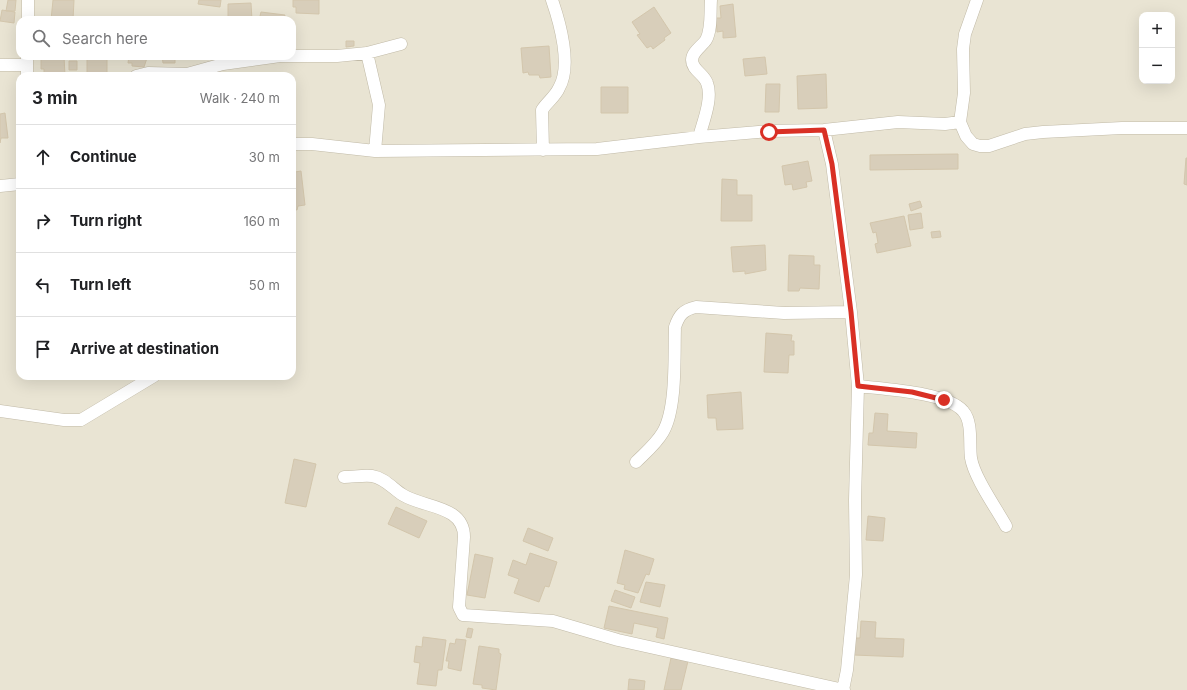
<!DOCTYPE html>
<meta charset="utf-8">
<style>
:root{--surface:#fff;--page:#f2f2f2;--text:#202124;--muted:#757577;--line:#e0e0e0}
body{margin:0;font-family:Inter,sans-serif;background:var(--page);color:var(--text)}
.controls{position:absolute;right:12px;top:12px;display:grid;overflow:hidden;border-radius:8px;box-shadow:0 4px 16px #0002}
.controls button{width:36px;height:36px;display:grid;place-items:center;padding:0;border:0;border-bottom:1px solid var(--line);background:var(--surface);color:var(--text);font:20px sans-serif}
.stop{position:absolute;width:12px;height:12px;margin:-9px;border:3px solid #d93025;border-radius:50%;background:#fff}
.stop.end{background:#d93025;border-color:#fff;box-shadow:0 1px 4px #0008}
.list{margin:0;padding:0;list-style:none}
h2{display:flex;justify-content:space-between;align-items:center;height:52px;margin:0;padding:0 16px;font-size:17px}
h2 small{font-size:13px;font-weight:400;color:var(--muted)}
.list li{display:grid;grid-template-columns:26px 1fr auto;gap:12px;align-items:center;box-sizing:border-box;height:64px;padding:0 16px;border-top:1px solid var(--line)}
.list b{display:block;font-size:15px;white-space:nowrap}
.list em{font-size:13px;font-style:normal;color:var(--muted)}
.icon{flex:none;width:22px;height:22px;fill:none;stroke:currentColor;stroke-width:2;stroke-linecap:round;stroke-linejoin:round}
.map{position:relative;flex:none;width:1187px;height:690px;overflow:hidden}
.search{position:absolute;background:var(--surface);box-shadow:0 4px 16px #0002;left:16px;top:16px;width:280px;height:44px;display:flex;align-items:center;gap:10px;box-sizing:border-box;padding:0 14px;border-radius:12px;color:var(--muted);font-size:15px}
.panel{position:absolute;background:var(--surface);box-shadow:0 4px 16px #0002;left:16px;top:72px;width:280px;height:308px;border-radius:12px}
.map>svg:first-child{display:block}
</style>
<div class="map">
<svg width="1187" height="690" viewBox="0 0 1187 690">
<rect width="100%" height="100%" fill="#f5f1e6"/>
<!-- residential -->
<path fill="#e9e4d3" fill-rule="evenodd" d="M0 0H1187V690H0ZM1142 15H1172V81H1142ZM20 20H292V56H20ZM20 76H292V376H20Z"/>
<!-- building -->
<path fill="#d8ceba" stroke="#d3c6ac" d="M8 0H16L15 11H6Z
M53 0H74L73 20H51Z
M199 0H221L220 7 198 4Z
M293 0H319V14L296 13V7H293Z
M251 3 252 20H228V4Z
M733 4 736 37 723 38V31L717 32 716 18H721L720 6Z
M654 7 671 33 664 38 665 40 653 49 651 46 647 48 637 35 640 34 632 22Z
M2 10 15 12 14 23 0 21Z
M261 12 285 15 284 20H259Z
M346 41H354V46L346 47Z
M549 46 551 77 540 78 539 75H529L528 72 523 73 521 48Z
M41 56H64L65 76H44V69H41Z
M87 56H107V76H87Z
M129 56H150V58H147L144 67 132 66V63H128Z
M162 56H175V63H163Z
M765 57 767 74 745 76 743 59Z
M69 61H77V70H69Z
M826 74 827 108 798 109 797 76Z
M766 84H780L779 112H765Z
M601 87H628V113H601Z
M5 113 8 138H1L0 143V114Z
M958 154V169L870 170V155Z
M1186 158H1187V185L1184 184Z
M808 161 812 181 806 182 807 187 793 190 792 184 785 185 782 166Z
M292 168 295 172 301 171 305 205 298 206 297 210 292 209Z
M722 179 737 180V195H752V221H721Z
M920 201 922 207 911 211 909 204Z
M921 213 923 228 910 230 908 215Z
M904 216 911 246 877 253 875 244 878 243 876 232 873 233 870 223Z
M940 231 941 237 932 238 931 232Z
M765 245 766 270 745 274V271L733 272 731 247Z
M789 255 814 256V265H820L819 289 800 288 799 291H788Z
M766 333 792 335 791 341H794V355H789L788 373 764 372Z
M741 392 743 429 717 430 716 418H708L707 395Z
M875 413 888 414 887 431 917 433 916 448 868 445 869 433H873Z
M294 459 316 464 306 507 285 503Z
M396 507 427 521 419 538 388 524Z
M868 516 885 518 883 541 866 540Z
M528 528 553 538 548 551 523 541Z
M625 550 654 559 649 575 646 574 638 593 624 589 625 585 617 583Z
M530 553 557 562 549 587 545 586 539 602 514 593 519 579 508 575 513 560 526 565Z
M475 554 493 558 485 598 467 595Z
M646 582 665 585 660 607 640 602Z
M615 590 635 597 631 608 611 601Z
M609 606 668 618 664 639 656 637 658 628 634 623 632 634 604 628Z
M861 621 876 622 875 638 904 639 903 657 854 655 855 638H860Z
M468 628 473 629 471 638 466 637Z
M423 637 446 640 442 670H438L436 686 417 684 420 663 414 662 416 646 422 647Z
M456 639 466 640 461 671 448 668 449 661H446L450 643 455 644Z
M479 646 499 649V653L501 654 496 690 482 688V685L473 684Z
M671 658 688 661 681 690H664Z
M629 679 645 681 644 690H628Z"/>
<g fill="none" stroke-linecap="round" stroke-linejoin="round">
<defs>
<path id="minor" d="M977 0 965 34 963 49 964 93 960 122 966 136 973 144 980 146H989L1025 134 1043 132 1122 128H1187
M28 20V0
M367 53 379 105 375 151
M0 65H27
M27 76V56
M136 76 148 73 187 74 223 64 280 56H337L367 53 401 44
M824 130 832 164 851 312 858 386 855 500 856 575 847 670 843 690
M699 137C703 122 713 98 707 83 704 74 692 70 692 60 692 52 702 46 706 40 712 29 710 12 711 0
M292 144H312L375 151 597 149 699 137 769 131 824 130 898 122 945 124 960 122
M543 150 542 110C547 102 555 97 559 88 572 66 560 23 552 0
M0 186 20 184
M858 386C882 389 947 392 963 411 973 422 969 444 971 458 974 477 996 508 1006 526
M0 411 64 420H81L154 376
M636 462C646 452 656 444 663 432 677 408 674 355 675 327 679 315 683 310 696 307L784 313 851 312
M344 477C353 477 363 475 372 476 385 478 393 489 403 495 424 508 464 505 464 537L459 607 463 615 553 621 618 640 844 690"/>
</defs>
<!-- minor casing -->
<use href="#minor" stroke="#c1baa7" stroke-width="13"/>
<!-- minor -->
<use href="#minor" stroke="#fff" stroke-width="12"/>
</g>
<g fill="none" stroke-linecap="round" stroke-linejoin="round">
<!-- route -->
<path stroke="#d93025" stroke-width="5" d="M769 132 824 130 832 164 851 312 858 386 912 392 944 400"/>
</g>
</svg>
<div class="controls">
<button>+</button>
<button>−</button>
</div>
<div class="stop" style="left:769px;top:132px"></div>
<div class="stop end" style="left:944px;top:400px"></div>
<div class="search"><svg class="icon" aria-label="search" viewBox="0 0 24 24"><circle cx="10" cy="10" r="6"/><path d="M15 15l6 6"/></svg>Search here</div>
<section class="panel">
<h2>3 min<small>Walk · 240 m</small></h2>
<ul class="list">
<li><svg class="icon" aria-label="ahead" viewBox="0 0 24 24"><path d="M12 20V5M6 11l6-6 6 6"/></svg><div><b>Continue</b></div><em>30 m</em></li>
<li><svg class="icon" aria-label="right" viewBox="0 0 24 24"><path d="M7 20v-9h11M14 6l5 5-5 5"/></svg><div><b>Turn right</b></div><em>160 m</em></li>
<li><svg class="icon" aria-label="left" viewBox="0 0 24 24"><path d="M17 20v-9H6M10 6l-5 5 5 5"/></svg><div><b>Turn left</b></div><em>50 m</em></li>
<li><svg class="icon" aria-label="arrive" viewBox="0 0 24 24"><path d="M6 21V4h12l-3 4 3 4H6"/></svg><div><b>Arrive at destination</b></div></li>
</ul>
</section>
</div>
